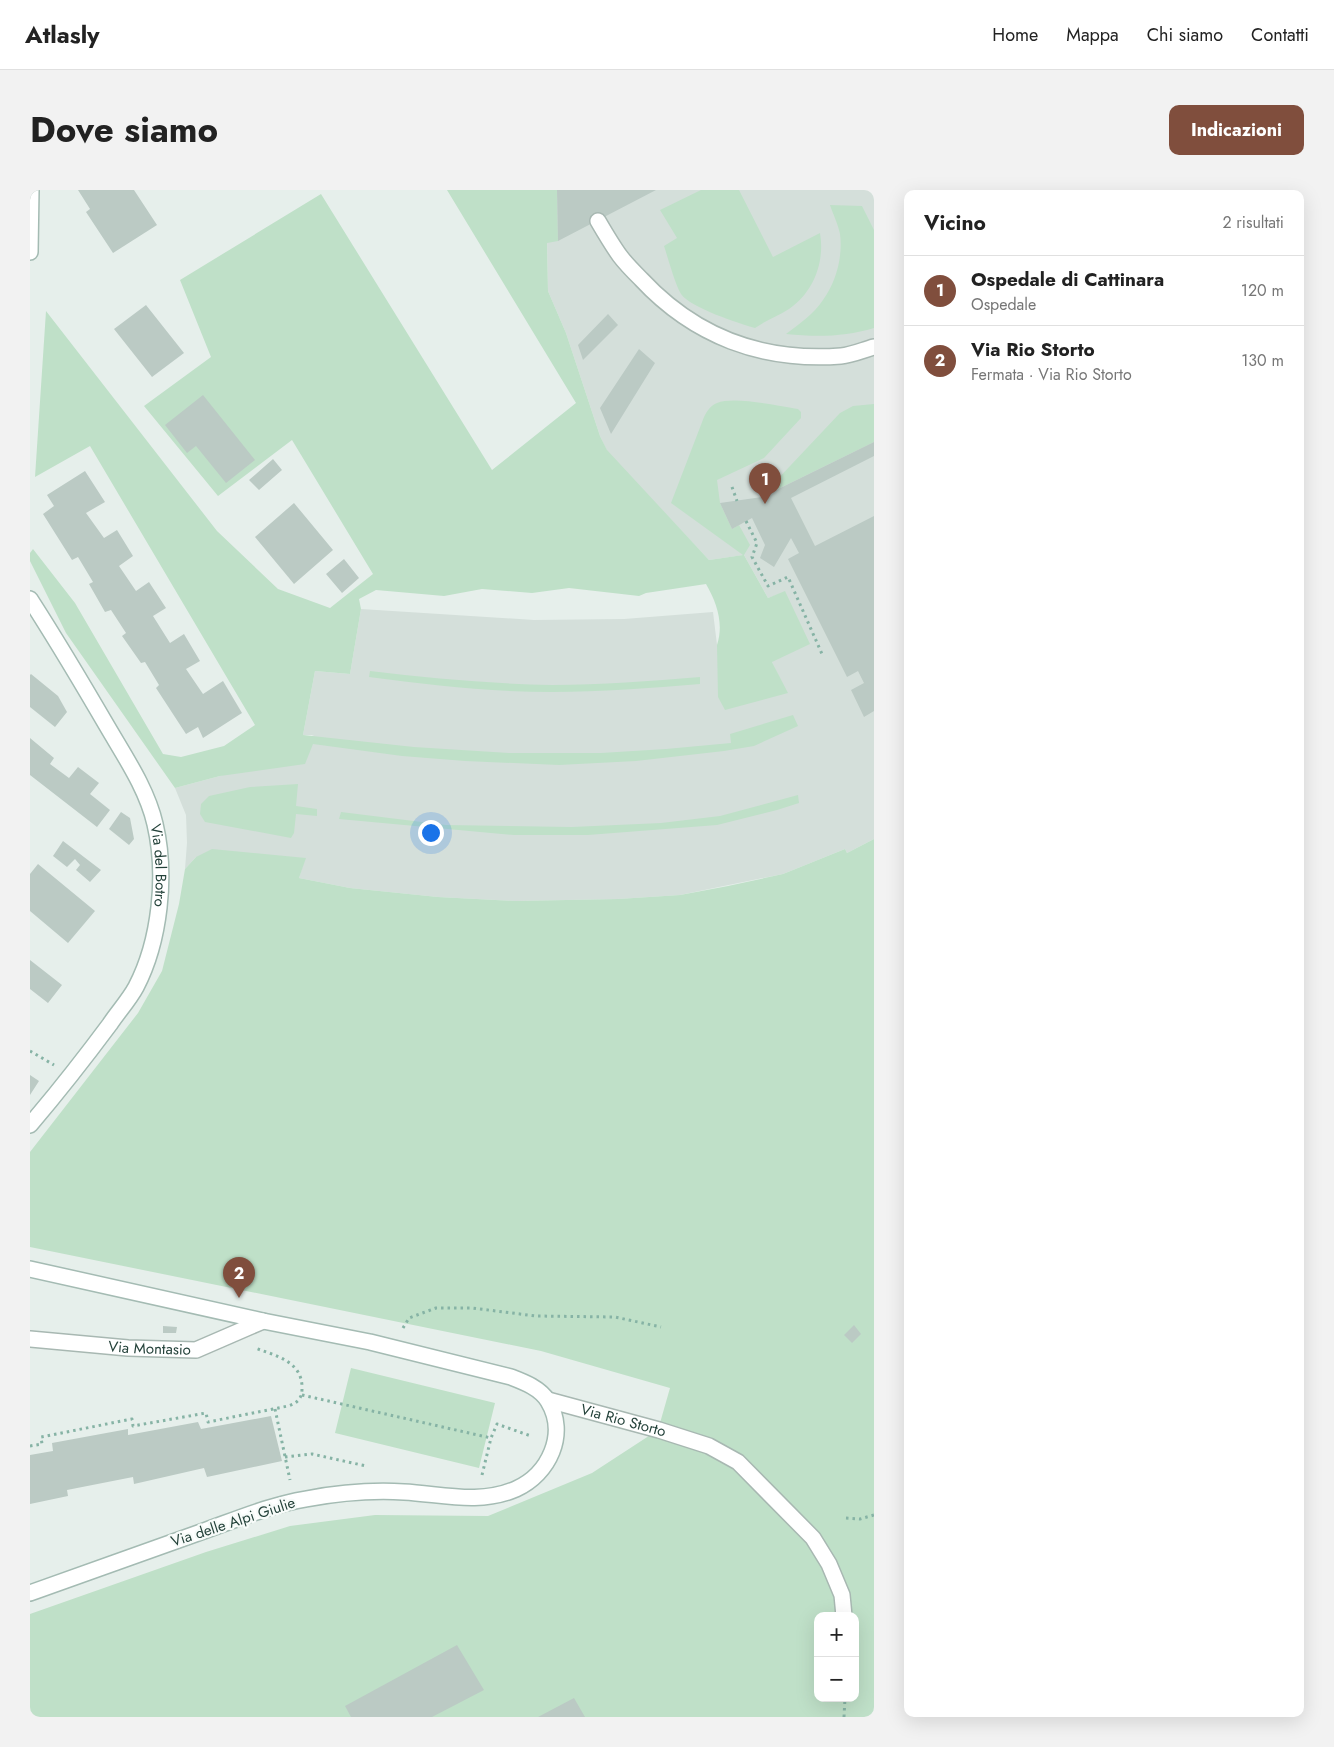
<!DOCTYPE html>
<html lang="it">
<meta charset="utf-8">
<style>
:root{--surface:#fff;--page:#f2f2f2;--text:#222;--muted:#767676;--line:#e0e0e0;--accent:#804e3d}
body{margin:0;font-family:Jost,sans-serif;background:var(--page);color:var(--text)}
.controls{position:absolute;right:15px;bottom:15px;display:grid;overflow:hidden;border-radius:10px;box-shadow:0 5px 20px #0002}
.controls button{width:45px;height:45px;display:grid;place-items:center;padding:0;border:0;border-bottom:1px solid var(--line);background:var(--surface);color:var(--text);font:25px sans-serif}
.you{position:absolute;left:400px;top:642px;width:18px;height:18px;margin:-12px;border:4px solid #fff;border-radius:50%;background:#1a73e8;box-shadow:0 0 0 8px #1a73e833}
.badge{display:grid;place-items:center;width:32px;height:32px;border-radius:50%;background:var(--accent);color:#fff;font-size:16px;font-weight:700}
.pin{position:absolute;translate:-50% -41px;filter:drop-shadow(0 1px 2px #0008)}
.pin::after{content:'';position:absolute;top:26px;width:18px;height:15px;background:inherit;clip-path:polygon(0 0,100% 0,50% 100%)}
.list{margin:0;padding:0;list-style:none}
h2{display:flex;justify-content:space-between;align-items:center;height:65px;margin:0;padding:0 20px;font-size:21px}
h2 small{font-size:16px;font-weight:400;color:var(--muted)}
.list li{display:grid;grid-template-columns:32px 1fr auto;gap:15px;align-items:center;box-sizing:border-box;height:70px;padding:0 20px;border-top:1px solid var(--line)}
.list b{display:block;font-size:19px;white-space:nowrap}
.list p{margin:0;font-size:16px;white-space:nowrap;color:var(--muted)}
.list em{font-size:16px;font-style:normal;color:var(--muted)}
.map{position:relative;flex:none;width:844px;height:1527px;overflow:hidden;border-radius:10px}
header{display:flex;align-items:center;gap:30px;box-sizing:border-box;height:70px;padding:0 25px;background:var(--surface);border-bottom:1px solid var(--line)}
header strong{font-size:24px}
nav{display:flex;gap:28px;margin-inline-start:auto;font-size:18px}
.intro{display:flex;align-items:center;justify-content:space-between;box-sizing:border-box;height:120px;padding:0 30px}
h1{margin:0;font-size:35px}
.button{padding:12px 22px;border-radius:10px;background:var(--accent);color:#fff;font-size:18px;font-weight:700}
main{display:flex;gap:30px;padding:0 30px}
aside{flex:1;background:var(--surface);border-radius:10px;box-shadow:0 5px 20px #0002}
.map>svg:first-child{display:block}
</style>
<header>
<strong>Atlasly</strong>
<nav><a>Home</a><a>Mappa</a><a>Chi siamo</a><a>Contatti</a></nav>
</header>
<div class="intro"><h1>Dove siamo</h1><a class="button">Indicazioni</a></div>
<main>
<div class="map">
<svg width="844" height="1527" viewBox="0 0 844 1527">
<rect width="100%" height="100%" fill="#e6efeb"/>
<!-- built -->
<path fill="#d4dfda" d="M516 0H844V649L817 663 815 659 753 684 650 705 588 709 486 711 408 707 320 698 269 688 275 668 166 667 155 679 157 653 156 625 145 598 190 586 284 545H273L285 481 320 484 331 419 504 430 594 429 683 422 687 455 757 503 742 472 755 402 738 408 714 365 679 370 578 263 570 246 536 143 518 101Z"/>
<!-- green -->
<path fill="#bfe0c8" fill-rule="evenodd" d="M417 0H527L528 51 517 53 518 101 536 143 570 246 577 260 679 370 713 365 641 313 674 227C677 221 681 215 687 213 704 206 749 216 768 219L771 222V228L734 268 687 290 690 313 702 339 709 335 720 355 714 365 738 408 755 401 780 454 742 472 758 503 695 520 688 507 687 455C694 434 687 413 676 394L616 403 609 406 539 398 502 403 452 399 414 406 346 400 329 409 331 419 320 484 285 481 273 545 384 557 479 563H571L636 559 701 553 700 544 763 525 768 536 724 556 694 561 606 571 529 575 435 571 372 566 283 554 275 574 190 586 145 598 36 443 0 371V363L3 359 45 413 133 564 151 567 194 556 225 535 60 256 5 287 16 121 187 341 248 399 300 418 343 384 262 250 188 306 114 216 181 167 150 90 291 4 462 280 546 213Z
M671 0H709L743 67 790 43C795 71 784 102 759 119 749 126 736 130 725 138 708 133 661 118 651 104 645 94 638 68 634 56L647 48 630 20Z
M800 15 832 16 844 40V138C815 147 786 147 756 144 769 134 784 124 793 110 806 92 813 67 810 44 808 34 803 24 800 15Z
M844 214V252L746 300 744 293 810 223 823 216Z
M340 481C400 488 461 494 522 495 571 495 620 491 670 487V494C621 498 571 502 522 502 460 502 400 495 339 487Z
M268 594 266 616 287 619V626L266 624 264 643 261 648 175 632 170 624 171 614 179 606 220 597Z
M768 605 769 613 747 620 687 635 558 645H484L309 629 311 622 416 635 542 637 631 633 690 626Z
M844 649V1527H0V1424L176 1362 260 1336 345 1325 458 1326 562 1283 628 1240 640 1198 511 1161 0 1057V962L108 823 132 781 149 714 155 679 166 667 182 659 276 668 269 688 320 698 408 707 486 711 588 709 650 705 698 696 753 684 815 659 817 663ZM788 1426H825V1508H788Z
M321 1178 465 1213 449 1278 305 1243Z"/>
<!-- building -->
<path fill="#bbcac4" d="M48 0H104L127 35 83 63 56 22 60 19Z
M527 0H626L528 51Z
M116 115 154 163 122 187 84 139Z
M578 124 588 135 553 170 548 155Z
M609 159 625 173 581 244 570 218Z
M173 205 225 270 196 293 166 256 157 263 135 235Z
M844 252V266L761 308 785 356 844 326V521L834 527 821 500 834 493 828 481 817 487 758 369 769 363 761 348 744 377 730 368 735 355 722 328 702 339 690 313 732 307Z
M243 269 252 280 229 300 219 290Z
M55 281 75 312 56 323 74 348 87 340 103 366 89 376 106 401 119 392 136 418 123 426 140 453 154 444 170 471 156 479 173 504 193 491 212 523 173 548 168 537 156 544 126 498 129 495 115 472 111 473 92 446 96 443 81 420 75 422 59 394 63 392 48 367 42 370 13 324 24 316 17 305Z
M264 313 303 360 264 394 225 347Z
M314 369 329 388 312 403 296 384Z
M1 484 28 506 37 522 25 537 0 517V485Z
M0 548 24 568 20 574 39 588 48 577 69 593 60 604 80 620 67 637 0 585Z
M91 622 100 628 104 649 99 655 79 639Z
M33 651 71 680 60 692 46 680 50 675 45 669 37 677 23 666Z
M8 674 65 721 38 753 0 721V684Z
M0 770 32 795 18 813 0 799Z
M0 885 9 891 0 905Z
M824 1135 831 1144 822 1153 814 1145Z
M133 1136 147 1137 146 1143H133Z
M241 1226 252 1271 177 1287 174 1278 104 1294 103 1287 37 1300 38 1306 0 1314V1265L23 1261 22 1253 98 1239V1245L168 1232 171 1239Z
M427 1455 454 1500 402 1527H321L315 1516Z
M544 1508 555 1527H508Z"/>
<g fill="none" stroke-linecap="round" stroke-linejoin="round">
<defs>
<g id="lane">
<path d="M568 31C575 43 582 55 590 66 596 74 604 82 611 89 664 146 732 172 811 166 822 165 833 160 844 157"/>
<path id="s1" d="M518 1210 629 1240 679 1256 708 1272 783 1348 799 1374 812 1405 814 1426"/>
</g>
<g id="street">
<path id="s2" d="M0 1149 98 1158 166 1160 233 1131"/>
</g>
<g id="secondary">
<path d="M0 62 1 0"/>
<path id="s3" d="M0 409C27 451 52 493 77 536 95 567 117 599 125 634 137 685 130 751 106 797 99 810 88 822 80 834 54 869 28 902 0 935"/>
<path d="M0 1079 233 1131 340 1152 481 1187C494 1192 510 1198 518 1211 538 1244 519 1284 486 1299 449 1315 412 1304 374 1302 342 1300 308 1303 276 1309 240 1315 205 1330 171 1342 114 1362 57 1383 0 1403"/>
</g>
</defs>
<!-- lane casing -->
<use href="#lane" stroke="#a8b8b2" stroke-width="18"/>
<!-- street casing -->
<use href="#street" stroke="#a8b8b2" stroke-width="18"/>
<!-- secondary casing -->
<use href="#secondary" stroke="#a4bbb3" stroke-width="18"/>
<!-- path -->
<path stroke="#86b3a5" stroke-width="3" stroke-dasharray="2.5 4" stroke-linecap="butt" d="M702 297 707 311
M716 331 727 353 722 367 738 396 758 387 792 464
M0 861 24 875
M373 1138 379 1128 406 1118H442L506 1126 585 1127 631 1137
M272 1205 461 1248
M245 1219 260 1290
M0 1256 12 1254 11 1247 102 1229 103 1236 176 1223 178 1232 258 1216C267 1213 272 1209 272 1199 273 1172 247 1166 225 1158
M255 1267 282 1264 336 1276
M452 1285 461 1248 467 1234 501 1246
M816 1328 830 1329 844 1325
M814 1527 815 1508"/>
<!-- lane -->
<use href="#lane" stroke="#fff" stroke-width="15"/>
<!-- street -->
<use href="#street" stroke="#fff" stroke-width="15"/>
<!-- secondary -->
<use href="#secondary" stroke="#fff" stroke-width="15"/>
</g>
<g text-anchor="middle" stroke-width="4.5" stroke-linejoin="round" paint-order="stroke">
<!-- street labels -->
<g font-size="15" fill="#24423a" stroke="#f7fbf9">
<text dy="5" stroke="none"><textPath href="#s3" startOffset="300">Via del Botro</textPath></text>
<text dy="5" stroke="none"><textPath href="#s2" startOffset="120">Via Montasio</textPath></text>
<text dy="5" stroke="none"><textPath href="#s1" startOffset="78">Via Rio Storto</textPath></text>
<text transform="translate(203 1332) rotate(-18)" y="5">Via delle Alpi Giulie</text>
</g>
</g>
</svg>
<div class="controls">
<button>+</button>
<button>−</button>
</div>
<div class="you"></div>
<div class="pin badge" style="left:735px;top:314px">1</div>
<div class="pin badge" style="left:209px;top:1108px">2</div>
</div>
<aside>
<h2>Vicino<small>2 risultati</small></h2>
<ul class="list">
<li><span class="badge">1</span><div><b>Ospedale di Cattinara</b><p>Ospedale</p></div><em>120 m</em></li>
<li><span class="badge">2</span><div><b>Via Rio Storto</b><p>Fermata · Via Rio Storto</p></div><em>130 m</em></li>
</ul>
</aside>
</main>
